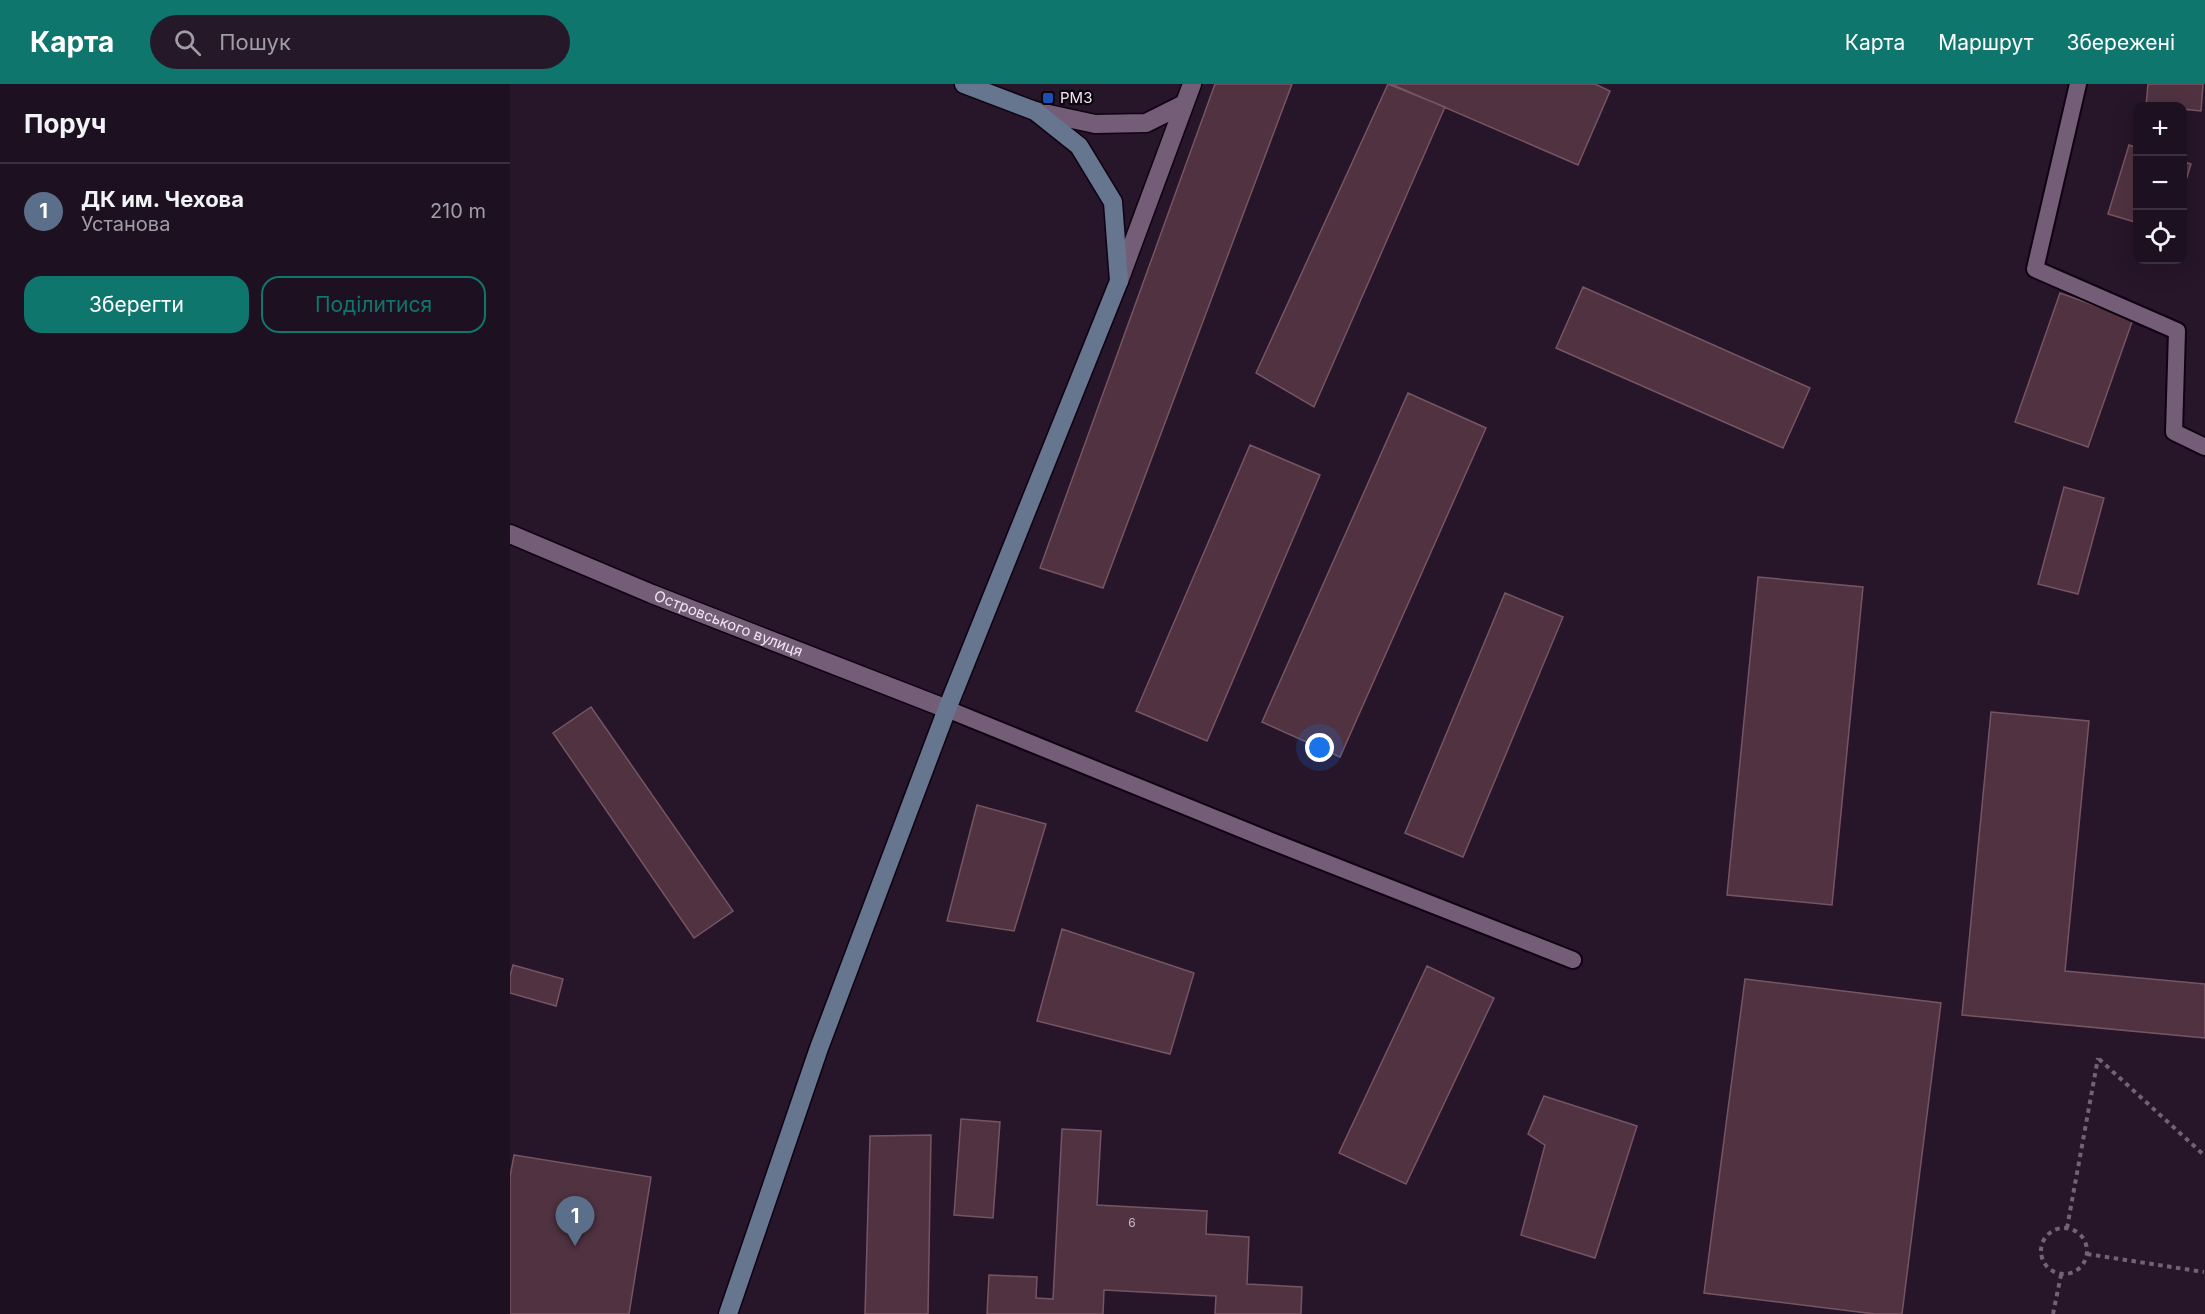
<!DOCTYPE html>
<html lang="uk">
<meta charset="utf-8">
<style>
:root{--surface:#1d1020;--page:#251929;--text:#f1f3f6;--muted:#a09da5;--line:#3b303e;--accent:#0f766e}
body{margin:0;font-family:Inter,sans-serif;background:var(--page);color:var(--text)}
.controls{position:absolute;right:18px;top:18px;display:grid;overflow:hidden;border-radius:12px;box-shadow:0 6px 24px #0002}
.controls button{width:54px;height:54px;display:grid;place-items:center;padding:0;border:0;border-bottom:2px solid var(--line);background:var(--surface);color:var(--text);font:30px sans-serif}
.you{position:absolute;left:810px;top:664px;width:21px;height:21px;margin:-15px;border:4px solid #fff;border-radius:50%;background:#1a73e8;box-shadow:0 0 0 9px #1a73e833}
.badge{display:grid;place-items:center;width:39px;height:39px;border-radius:50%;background:var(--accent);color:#fff;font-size:20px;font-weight:700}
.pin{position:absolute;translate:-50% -50px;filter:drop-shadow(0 2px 3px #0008)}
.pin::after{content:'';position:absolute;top:32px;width:21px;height:18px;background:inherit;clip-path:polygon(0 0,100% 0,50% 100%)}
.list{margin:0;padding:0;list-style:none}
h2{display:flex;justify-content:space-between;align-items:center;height:78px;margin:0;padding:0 24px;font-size:26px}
h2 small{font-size:20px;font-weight:400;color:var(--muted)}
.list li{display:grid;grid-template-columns:39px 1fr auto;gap:18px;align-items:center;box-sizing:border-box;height:96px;padding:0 24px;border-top:2px solid var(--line)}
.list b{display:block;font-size:22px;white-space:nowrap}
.list p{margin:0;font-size:20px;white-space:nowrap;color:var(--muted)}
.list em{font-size:20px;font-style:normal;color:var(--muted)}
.actions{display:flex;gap:12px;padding:18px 24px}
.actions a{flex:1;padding:14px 0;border:2px solid var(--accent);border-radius:18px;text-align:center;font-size:21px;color:var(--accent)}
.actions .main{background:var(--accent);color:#fff}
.icon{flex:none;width:33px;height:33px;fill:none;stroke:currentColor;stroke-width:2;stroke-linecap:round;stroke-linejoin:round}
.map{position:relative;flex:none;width:1695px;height:1230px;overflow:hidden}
header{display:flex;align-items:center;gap:36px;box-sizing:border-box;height:84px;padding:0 30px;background:var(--accent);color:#fff}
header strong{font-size:28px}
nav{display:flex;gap:33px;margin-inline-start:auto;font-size:21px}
.search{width:420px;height:54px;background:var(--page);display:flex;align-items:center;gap:15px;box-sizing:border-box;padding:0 21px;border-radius:33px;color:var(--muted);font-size:22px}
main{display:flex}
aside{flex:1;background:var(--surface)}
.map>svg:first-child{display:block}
</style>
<header>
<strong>Карта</strong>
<div class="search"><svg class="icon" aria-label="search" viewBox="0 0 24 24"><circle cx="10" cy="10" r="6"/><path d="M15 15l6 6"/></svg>Пошук</div>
<nav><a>Карта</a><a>Маршрут</a><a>Збережені</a></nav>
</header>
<main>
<aside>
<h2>Поруч<small></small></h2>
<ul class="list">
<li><span class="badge" style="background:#5c6f8a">1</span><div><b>ДК им. Чехова</b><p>Установа</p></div><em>210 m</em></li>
</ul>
<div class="actions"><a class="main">Зберегти</a><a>Поділитися</a></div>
</aside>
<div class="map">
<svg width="1695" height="1230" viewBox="0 0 1695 1230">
<rect width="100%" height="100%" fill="#27152a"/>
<!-- building -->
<path fill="#503240" stroke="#765563" stroke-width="1.5" d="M705 0H782L593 504 530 484Z
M878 0 935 23 804 323 746 289Z
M881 0H1085L1100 7 1068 81Z
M1638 0H1693L1691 27 1672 25V22H1636Z
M1619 61 1628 64V139L1598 130Z
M1672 77 1681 80 1672 109Z
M1073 203 1300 304 1273 364 1046 264Z
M1550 209 1623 235 1578 363 1505 338Z
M898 309 976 344 830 673 752 638Z
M740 361 810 391 697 657 626 627Z
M1554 403 1594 414 1568 510 1528 500Z
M1248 493 1353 503 1322 821 1217 811Z
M995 509 1053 533 953 773 895 749Z
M81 623 223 827 184 854 43 649Z
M1481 628 1579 637 1555 887 1695 900V954L1452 931Z
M467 721 536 740 504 847 437 837Z
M552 845 684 889 660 970 527 937Z
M3 881 53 895 46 922 0 909V892Z
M917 882 984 914 896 1100 829 1069Z
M1235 895 1431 919 1392 1230H1365L1194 1209Z
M1034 1012 1127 1042 1085 1174 1011 1151 1035 1061 1018 1050Z
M451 1035 490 1038 483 1134 444 1131Z
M552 1045 591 1047 587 1121 697 1127 696 1150 739 1153 737 1200 792 1203 791 1230H705L706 1212 594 1206 593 1230H477L479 1191 527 1193 526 1214 543 1215Z
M421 1051 418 1230H355L360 1052Z
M4 1071 141 1093 119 1230H0V1093Z"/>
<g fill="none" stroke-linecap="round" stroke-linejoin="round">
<defs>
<path id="service" d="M1568 0 1525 185 1667 247 1664 348 1695 363
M437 625 756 755 1063 876"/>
<g id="minor">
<path d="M525 27 585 40 636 39 674 20"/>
<path d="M609 197 682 0"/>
<path id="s1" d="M0 450 142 510 437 625"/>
</g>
<path id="secondary" d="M218 1230 309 964 437 625 609 197 603 118 569 62 525 27 454 0"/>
</defs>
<!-- service casing -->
<use href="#service" stroke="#100212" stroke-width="20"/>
<!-- minor casing -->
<use href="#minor" stroke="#100212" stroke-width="21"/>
<!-- secondary casing -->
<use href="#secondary" stroke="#100212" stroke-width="21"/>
<!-- path -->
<path stroke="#726275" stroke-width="4" stroke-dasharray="4.5 4.5" stroke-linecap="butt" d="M1589 975 1695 1072
M1531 1167a23 23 0 1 1 46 0a23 23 0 1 1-46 0Z
M1557 1144 1588 974
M1577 1170 1694 1188
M1543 1230 1551 1191"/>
<!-- service -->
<use href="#service" stroke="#745e77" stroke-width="16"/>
<!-- minor -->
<use href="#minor" stroke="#745e77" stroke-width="18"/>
<!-- secondary -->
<use href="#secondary" stroke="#65768e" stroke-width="18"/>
</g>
<!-- markers -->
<rect fill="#1a4fb4" stroke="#0c050d" stroke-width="2" x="532" y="8" width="12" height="12" rx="3"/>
<g text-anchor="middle" stroke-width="4.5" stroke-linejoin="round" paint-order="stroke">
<!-- number labels -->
<g font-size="12" fill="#c9b8c6">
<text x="622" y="1143">6</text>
</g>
<!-- poi labels -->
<g font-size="15" fill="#f1e4f3" stroke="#0c050d" text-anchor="start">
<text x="550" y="19">РМЗ</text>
</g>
<!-- street labels -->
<g font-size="15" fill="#f1e4f3" stroke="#0c050d">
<text dy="5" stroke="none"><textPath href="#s1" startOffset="236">Островського вулиця</textPath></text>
</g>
</g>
</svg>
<div class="controls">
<button>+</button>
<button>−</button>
<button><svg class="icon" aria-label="locate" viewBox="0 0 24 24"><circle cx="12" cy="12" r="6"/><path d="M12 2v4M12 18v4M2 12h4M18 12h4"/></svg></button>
</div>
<div class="you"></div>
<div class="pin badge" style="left:65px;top:1162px;background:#5c6f8a">1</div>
</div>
</main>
